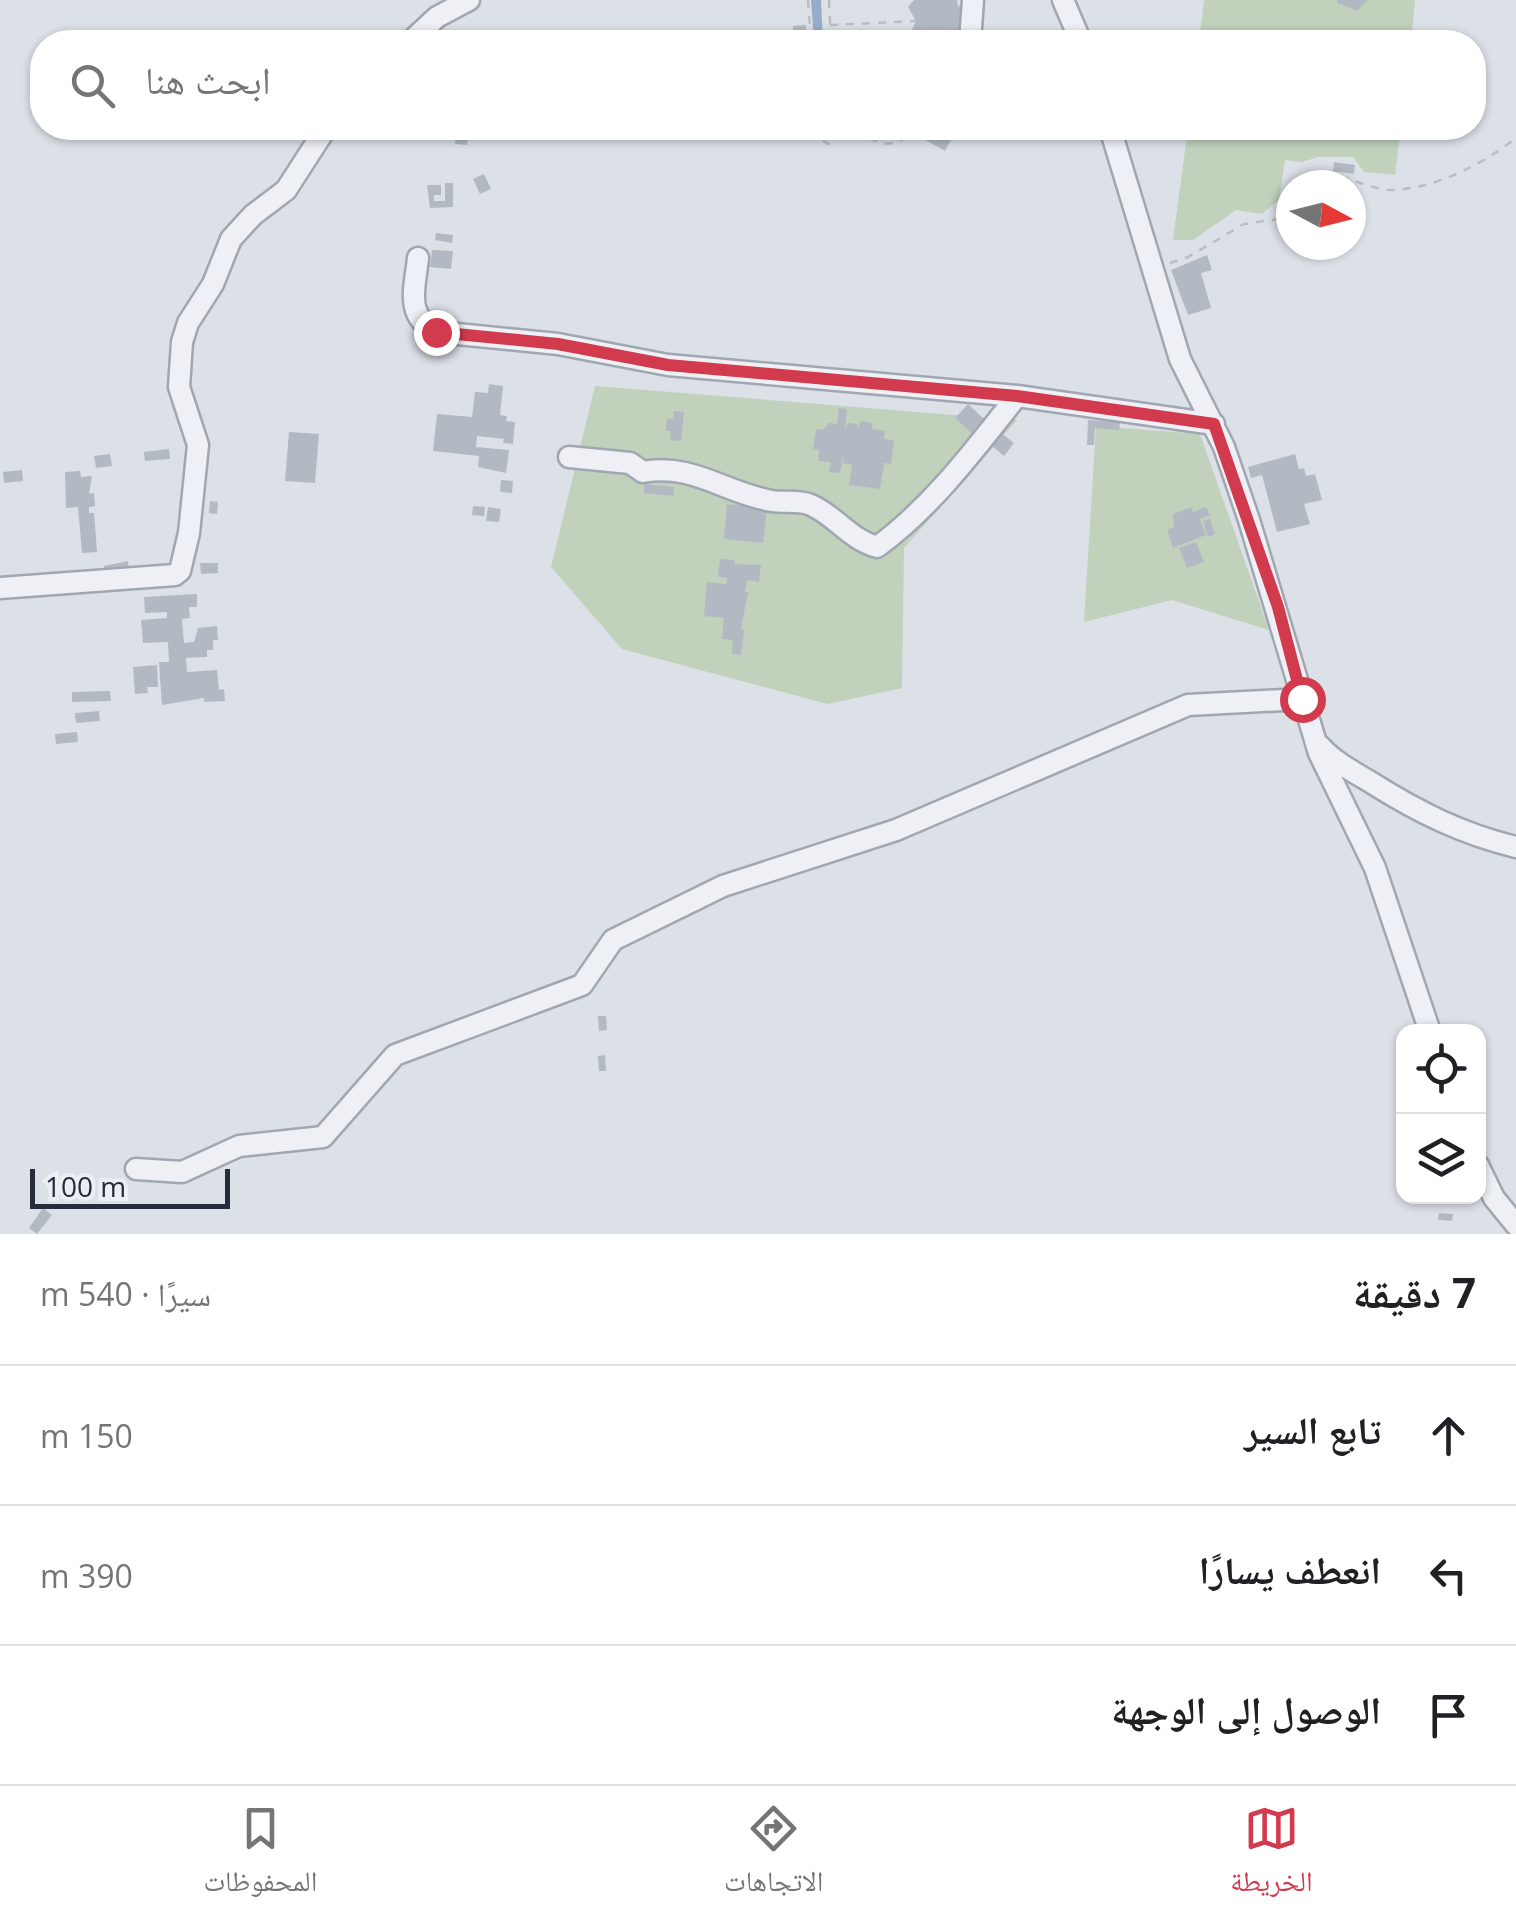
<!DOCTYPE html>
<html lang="ar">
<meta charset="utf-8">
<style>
:root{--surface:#fff;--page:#f2f2f2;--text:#202124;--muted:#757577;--line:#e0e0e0;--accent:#d23a4e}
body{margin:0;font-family:"Open Sans","Noto Naskh Arabic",sans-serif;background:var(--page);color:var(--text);direction:rtl}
.controls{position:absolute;right:30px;bottom:30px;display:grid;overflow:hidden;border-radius:20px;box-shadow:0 2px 8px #0004}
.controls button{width:90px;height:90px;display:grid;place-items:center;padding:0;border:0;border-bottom:2px solid var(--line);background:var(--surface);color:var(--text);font:50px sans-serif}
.compass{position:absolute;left:1276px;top:170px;width:90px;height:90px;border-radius:50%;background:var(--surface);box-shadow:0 2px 8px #0004;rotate:97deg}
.scale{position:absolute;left:30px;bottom:25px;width:200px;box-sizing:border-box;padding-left:10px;border:5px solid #252d3d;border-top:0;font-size:28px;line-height:35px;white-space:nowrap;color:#252d3d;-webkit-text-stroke:8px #ebeff4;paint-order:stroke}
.stop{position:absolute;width:30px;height:30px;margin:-22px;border:8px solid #d23a4e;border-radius:50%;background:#fff}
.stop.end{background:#d23a4e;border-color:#fff;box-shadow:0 2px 10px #0008}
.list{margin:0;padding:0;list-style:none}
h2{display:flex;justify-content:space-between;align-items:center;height:130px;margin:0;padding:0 40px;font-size:42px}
h2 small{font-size:32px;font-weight:400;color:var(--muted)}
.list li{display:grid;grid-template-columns:65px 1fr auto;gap:30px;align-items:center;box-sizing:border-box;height:140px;padding:0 40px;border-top:2px solid var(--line)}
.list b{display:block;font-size:38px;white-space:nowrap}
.list em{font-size:32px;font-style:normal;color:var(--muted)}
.icon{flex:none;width:55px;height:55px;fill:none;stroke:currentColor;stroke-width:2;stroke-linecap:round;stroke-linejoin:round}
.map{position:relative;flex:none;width:1516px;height:1234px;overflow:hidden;direction:ltr}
.search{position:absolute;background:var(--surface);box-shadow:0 2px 8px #0004;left:30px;right:30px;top:30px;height:110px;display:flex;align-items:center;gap:25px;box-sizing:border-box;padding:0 35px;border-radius:40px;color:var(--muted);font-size:38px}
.sheet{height:550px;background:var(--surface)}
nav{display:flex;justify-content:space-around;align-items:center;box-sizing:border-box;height:140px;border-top:2px solid var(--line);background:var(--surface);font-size:28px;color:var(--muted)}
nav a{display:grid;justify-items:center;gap:5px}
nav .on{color:var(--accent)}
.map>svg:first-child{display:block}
</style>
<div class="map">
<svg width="1516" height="1234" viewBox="0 0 1516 1234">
<rect width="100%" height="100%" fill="#dce0e7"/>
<!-- green -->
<path fill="#c1d1bc" d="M1204 0H1415L1411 42H1199Z
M1188 128H1401L1395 175 1364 172 1353 157H1318L1302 162 1285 160 1279 200 1262 214 1236 210 1193 240H1173Z
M595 386 1017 420 904 548 902 688 828 704 622 649 551 567Z
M1096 426 1200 434 1269 630 1172 600 1084 622Z"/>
<!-- water -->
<path fill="#95adc9" d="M811 0H821L823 42H814Z"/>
<!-- building -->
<path fill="#b3b9c3" d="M914 0H957L958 6 963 5 965 42H919L910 34 916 21 908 7Z
M1337 0H1368L1357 11 1337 3Z
M806 25 807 42H794L793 26Z
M457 128H469L467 145 455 144Z
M926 128H943L954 134 945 151 920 137Z
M1334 162 1355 165 1354 174 1333 171Z
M484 174 491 189 480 194 473 179Z
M445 183H453V207L430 208 427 185H441V195H434V201H445Z
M436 233 453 235 452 243 435 240Z
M432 250 453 251 451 269 430 267Z
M1207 255 1212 270 1201 273 1211 308 1188 315 1171 270Z
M489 384 503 386 500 415 507 416 506 421 515 422 513 444 503 443 504 439 477 436 476 447 509 450 506 473 478 467 479 456 433 451 437 414 472 417 475 392 488 393Z
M968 404 987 422 975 436 955 418Z
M839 408 847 409 845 429 848 423 857 424 859 428 860 421 872 423V429L885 431 884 439 894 440 891 464 884 463 880 489 849 485 852 465 843 463 844 452 840 473 829 472 831 462 818 461 819 450 813 449 816 429 823 430 829 423 837 424Z
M674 411 684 412 681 441 670 440 671 431H666L667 418 673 419Z
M1088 420 1120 422 1119 430 1095 428 1094 445H1087Z
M995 428 1014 443 1004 456 985 440Z
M289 432 319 434 315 483 285 481Z
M169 449 170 459 145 461 144 452Z
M110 454 112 466 96 468 94 456Z
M1295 454 1299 469 1304 468 1306 476 1315 474 1322 500 1304 504 1310 524 1277 532 1262 475 1251 478 1248 467Z
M22 470 23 481 4 483 3 472Z
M80 471 81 477 92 476 89 494 94 493 95 506 89 507V513H94L97 552 82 553 78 507 66 508 65 472Z
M501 480 513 481 512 493 500 492Z
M644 484 674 487 673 496 644 493Z
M210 501 218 502 217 514 209 513Z
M727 504 767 508 763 543 724 539Z
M473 506 485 507 484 516 472 515Z
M488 507 501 509 499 522 486 521Z
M1192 507 1193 512 1206 507 1210 515 1200 519 1206 535 1173 548 1167 530 1174 527 1173 514Z
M1210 519 1215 534 1208 537 1203 521Z
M1196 542 1204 562 1187 568 1179 548Z
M720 559 735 560 734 564 761 565 759 582 747 580 745 592H748L741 629 744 630 741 655 732 654 733 640 722 639 724 618 704 616 707 582 726 584 727 578 718 577Z
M128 561 129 571 104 573V566Z
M200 563H218V573L201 574Z
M197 594V607H189L190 618 182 619 184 643 194 642 198 628 217 626 218 640H213V650H207V657L186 658 187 672 217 670 219 690 224 689 225 701 204 702V698L162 705 159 662H169L168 642 143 643 141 620 167 618V612L145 613 144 597Z
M157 665 158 687H147L148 693 135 694 133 667Z
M110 691 111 701 72 702V692Z
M99 711 100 721 76 723 75 713Z
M77 732 78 742 56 744 55 734Z
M598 1016H606L607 1030 599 1031Z
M605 1055 606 1071H599L598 1056Z
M43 1208 52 1215 37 1234 29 1228Z
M1439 1213 1453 1214 1452 1221 1438 1220Z"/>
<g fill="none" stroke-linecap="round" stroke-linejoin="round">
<defs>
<path id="minor" d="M1063 0 1081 42
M410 42 437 17 469 0
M970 42 973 0
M1110 128 1180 359 1224 447 1249 520 1319 753 1375 868 1430 1032
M418 258C415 288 404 316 437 332L558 344 668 365 1017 396 1214 424
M569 457 630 463 643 472C693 463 725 493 772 501 784 503 800 500 811 505 836 516 849 539 877 547 932 507 975 449 1017 396
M0 588 175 575 180 571 189 533 198 445 179 387 182 342 188 323 213 284 231 239 253 215 286 190 326 128
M1320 746C1334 762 1354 772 1372 783 1418 812 1462 834 1516 847
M1478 1165 1494 1198 1516 1225
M136 1169 182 1172 239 1146 323 1137 395 1055 582 985 613 940 723 886 896 830 1188 705 1302 699"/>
</defs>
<!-- minor casing -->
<use href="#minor" stroke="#a1a7b1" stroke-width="25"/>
<!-- path -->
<path stroke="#babdc5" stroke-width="2.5" stroke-dasharray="8 8" stroke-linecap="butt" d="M808 0 811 42
M829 0 831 42
M830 25 916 21
M817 128V137L828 144 836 137 834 128
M857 128C877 148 898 149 916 128
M1296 185C1319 157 1364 191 1393 190 1437 188 1483 164 1516 138
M1170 263 1188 257 1244 224 1278 219 1285 212 1291 198"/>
<!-- minor -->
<use href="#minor" stroke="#eef0f5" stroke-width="20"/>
</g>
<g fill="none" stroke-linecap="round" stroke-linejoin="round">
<!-- route -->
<path stroke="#d23a4e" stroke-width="12" d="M436 332 558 344 668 365 1017 396 1214 424 1278 607 1302 699"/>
</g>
</svg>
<div class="controls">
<button><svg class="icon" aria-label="locate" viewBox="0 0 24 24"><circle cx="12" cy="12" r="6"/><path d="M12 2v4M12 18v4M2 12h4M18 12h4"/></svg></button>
<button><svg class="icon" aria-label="layers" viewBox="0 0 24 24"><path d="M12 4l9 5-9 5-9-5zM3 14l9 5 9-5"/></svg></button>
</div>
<svg class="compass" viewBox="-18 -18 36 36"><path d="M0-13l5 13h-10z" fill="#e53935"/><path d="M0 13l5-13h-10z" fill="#757577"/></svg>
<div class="scale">100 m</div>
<div class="stop" style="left:1302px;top:699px"></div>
<div class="stop end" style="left:436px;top:332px"></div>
<div class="search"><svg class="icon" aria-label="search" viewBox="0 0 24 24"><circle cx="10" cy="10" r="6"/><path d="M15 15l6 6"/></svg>ابحث هنا</div>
</div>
<section class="sheet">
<h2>7 دقيقة<small>سيرًا · 540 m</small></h2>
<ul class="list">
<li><svg class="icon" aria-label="ahead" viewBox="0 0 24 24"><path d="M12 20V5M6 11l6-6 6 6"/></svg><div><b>تابع السير</b></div><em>150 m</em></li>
<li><svg class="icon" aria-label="left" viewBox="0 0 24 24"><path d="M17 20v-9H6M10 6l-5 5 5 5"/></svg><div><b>انعطف يسارًا</b></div><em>390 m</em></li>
<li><svg class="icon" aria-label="arrive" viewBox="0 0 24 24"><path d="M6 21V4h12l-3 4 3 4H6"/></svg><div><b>الوصول إلى الوجهة</b></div></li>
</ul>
</section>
<nav>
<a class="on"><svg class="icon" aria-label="map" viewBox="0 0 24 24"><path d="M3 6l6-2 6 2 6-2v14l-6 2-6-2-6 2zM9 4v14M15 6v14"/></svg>الخريطة</a>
<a><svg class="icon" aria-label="directions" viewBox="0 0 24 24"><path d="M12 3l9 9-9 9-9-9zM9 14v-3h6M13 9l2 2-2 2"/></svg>الاتجاهات</a>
<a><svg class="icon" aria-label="saved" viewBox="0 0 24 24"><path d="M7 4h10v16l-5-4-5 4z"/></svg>المحفوظات</a>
</nav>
